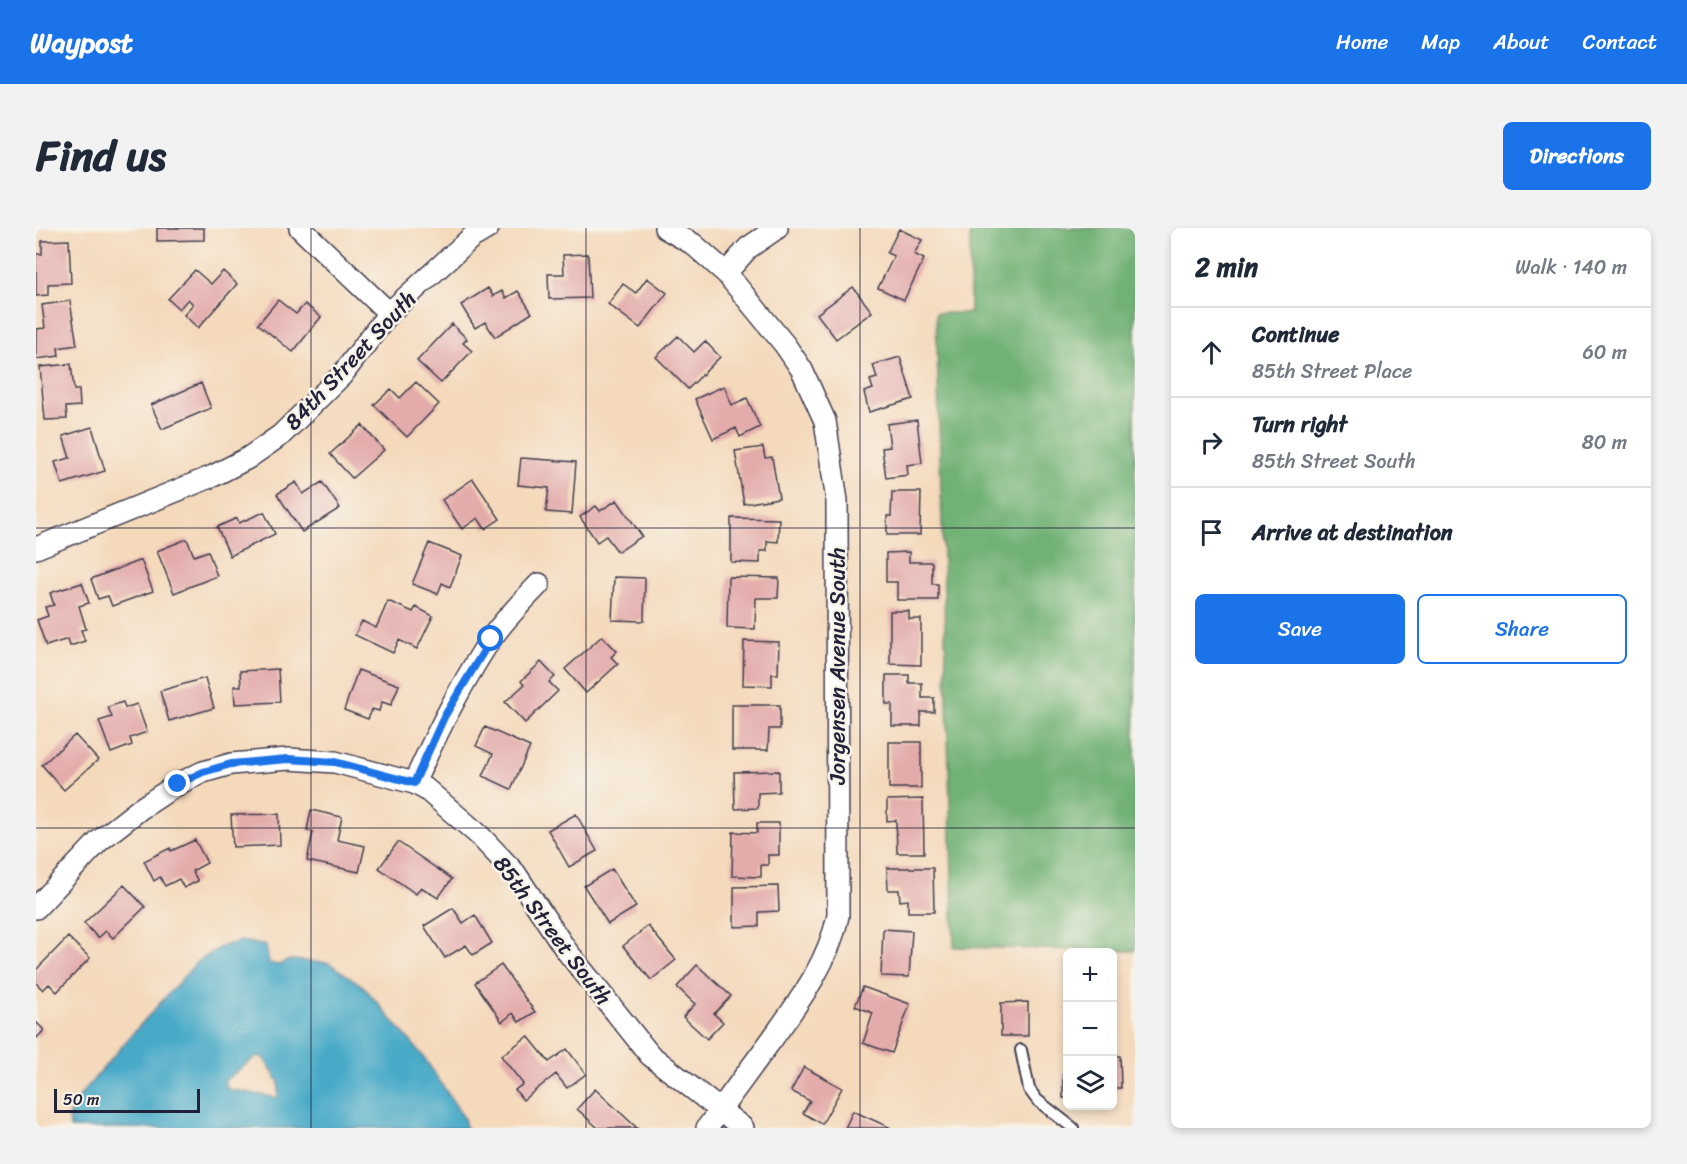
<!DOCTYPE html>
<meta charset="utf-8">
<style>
:root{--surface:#fff;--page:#f2f2f3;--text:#1f2937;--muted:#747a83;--line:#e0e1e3;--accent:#1a73e8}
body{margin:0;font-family:Sriracha,sans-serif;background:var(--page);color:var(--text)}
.controls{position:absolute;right:18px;bottom:18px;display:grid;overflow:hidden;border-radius:9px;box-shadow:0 3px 9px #0003}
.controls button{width:54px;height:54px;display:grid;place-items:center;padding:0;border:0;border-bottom:2px solid var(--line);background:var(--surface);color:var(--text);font:30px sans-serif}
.scale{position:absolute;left:18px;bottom:15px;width:146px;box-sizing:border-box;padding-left:6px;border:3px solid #22223b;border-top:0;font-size:16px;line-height:21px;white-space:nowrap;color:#22223b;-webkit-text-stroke:4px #f7f3e8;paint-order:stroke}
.stop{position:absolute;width:18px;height:18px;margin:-14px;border:4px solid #1a73e8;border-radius:50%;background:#fff}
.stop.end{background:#1a73e8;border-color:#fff;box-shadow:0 2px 6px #0008}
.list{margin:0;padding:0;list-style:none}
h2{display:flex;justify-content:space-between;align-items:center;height:78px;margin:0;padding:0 24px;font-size:26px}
h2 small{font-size:20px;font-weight:400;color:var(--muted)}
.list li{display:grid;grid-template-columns:39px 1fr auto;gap:18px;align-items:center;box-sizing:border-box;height:90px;padding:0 24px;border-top:2px solid var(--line)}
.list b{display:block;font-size:22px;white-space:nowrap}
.list p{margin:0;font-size:20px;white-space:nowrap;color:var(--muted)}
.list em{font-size:20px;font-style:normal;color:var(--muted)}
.actions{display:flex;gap:12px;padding:18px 24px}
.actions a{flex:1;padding:14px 0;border:2px solid var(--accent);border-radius:9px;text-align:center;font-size:21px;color:var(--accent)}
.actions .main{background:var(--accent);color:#fff}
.icon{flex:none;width:33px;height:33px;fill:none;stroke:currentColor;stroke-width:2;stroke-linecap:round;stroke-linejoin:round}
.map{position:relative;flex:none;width:1099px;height:900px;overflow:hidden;border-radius:9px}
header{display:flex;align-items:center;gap:36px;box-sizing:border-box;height:84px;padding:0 30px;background:var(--accent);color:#fff}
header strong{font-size:28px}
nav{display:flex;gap:33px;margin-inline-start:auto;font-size:21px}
.intro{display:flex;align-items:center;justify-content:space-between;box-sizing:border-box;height:144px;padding:0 36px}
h1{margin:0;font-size:42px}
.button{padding:15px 27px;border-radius:9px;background:var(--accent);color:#fff;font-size:21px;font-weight:700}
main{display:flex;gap:36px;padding:0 36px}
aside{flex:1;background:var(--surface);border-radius:9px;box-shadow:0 3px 9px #0003}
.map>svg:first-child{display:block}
</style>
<header>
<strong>Waypost</strong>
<nav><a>Home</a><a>Map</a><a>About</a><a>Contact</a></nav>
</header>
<div class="intro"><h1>Find us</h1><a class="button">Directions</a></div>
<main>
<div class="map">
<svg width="1099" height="900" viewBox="0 0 1099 900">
<rect width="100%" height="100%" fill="#f7f3e8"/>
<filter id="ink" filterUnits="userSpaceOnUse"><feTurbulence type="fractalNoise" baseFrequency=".0167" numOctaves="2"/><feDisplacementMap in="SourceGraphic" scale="12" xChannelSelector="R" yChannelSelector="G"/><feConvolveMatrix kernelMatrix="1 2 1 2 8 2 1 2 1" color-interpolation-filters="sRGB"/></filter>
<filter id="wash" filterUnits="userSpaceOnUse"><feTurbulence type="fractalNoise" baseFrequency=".008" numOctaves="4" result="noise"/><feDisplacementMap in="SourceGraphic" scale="24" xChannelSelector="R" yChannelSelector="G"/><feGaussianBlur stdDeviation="1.35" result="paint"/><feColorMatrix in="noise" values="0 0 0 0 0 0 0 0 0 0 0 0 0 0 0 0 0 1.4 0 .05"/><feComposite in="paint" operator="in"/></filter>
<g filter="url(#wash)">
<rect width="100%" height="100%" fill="#f4d9bb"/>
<!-- forest -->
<path fill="#6fb174" stroke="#486a58" stroke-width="1.5" d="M934 0H1099V723L918 719 900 85H934Z"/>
<!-- water -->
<path fill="#49aac8" stroke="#366682" stroke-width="1.5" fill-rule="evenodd" d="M206 713 230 718 233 735 242 737 254 732 293 735 327 758 387 828 428 890 430 900H34L33 890 36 877 98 804 161 734 186 718ZM220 829H227L243 854 242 870 192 861 188 853Z"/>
<g id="blocks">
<!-- building -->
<path fill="#e3abaa" d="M121 0H168V12L121 13Z
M863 1 886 12 878 26 888 31 868 72 842 60 858 28 851 25Z
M33 12 35 55 12 56V67L0 68V26H6V13Z
M552 26 554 70 513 71 512 46H528L527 27Z
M159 42 175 56 187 43 201 56 162 100 148 87 157 76 152 71 143 81 132 71Z
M611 50 631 65 604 100 572 76 587 56 600 65Z
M817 59 836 84 800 111 781 86Z
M452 60 457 68 466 63 470 70 482 63 496 85 459 109 449 94 439 100 425 77Z
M242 72 260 86 269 76 285 89 257 124 222 96Z
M34 73 41 117 22 120 23 128 0 131V101L9 100 6 77Z
M416 96 431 111 427 115 436 123 405 155 381 133Z
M642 108 658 124 669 113 684 129 652 161 620 129Z
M864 129 877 171 833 184 828 164 837 161 834 152 841 150 837 137Z
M35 136 38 162H43L44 178 30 179 31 191 9 192 4 139Z
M380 154 403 176 371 209 338 177 355 161 364 170Z
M165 155 175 180 126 201 115 177Z
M688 158 696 177 711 170 724 199 704 209 700 200 677 211 659 171Z
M881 192 886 235 871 237 872 247 850 250 846 220 854 219 851 196Z
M326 197 348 222 316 250 294 226Z
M56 199 69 243 26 256 19 234 34 230 27 208Z
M727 219 729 230 736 229 743 270 708 276 699 223Z
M485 230 540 234 536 286 510 284 513 260 482 257Z
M437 251 464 291 449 301 442 290 426 301 406 272Z
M260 254 267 266 286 254 304 280 266 304 241 266Z
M856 264H885L884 307H851V288H855Z
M581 272 606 308 582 324 570 308 561 314 544 289 560 278 564 283Z
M228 284 239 306 194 328 181 299 201 290 203 295Z
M695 290 743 291 742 314 731 313V323H724V335L695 334Z
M151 311 158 328 172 323 181 348 138 365 121 323Z
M393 315 426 328 414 359 406 355 402 366 376 356Z
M873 324V334H896V356H902V372H861V354H850V325Z
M105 332 117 363 76 378 72 368 62 371 55 351Z
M578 349 609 350 608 393 576 392Z
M692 349 743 350 742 370H720L719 401 691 400Z
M46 355 53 375 43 378 50 401 45 402 49 413 34 418 32 411 10 418 1 392 12 388 9 379 18 377 14 365Z
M352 373 377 384 380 379 397 388 381 421 363 412 357 425 319 407 326 393 340 400Z
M854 383H873V391H885V437L854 436Z
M566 408 581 423 575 429 582 436 550 465 529 441Z
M708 413 743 414 742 446H736V458L707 457Z
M505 434 519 449 513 454 522 463 489 495 469 474 488 457 485 453Z
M242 441 244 474 199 476 198 458H205L204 443Z
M322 442 363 457 355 477 346 474 343 483 336 481 332 491 308 482Z
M850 447H873V455H886V470H898V484H885V498H856V476H850Z
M169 450 178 480 133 493 124 463Z
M87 474 89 480 101 476 111 504 94 510 96 517 75 525 63 493 76 489 72 479Z
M696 477H744V501H733L732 522H696Z
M449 499 494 519 475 561 447 548 457 526 440 518Z
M39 507 62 532 28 562 6 537Z
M853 514H885V560H853Z
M743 543V564L722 565V580L699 581 698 544Z
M887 571 888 625H861L860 592 851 593V572Z
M275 582 306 589 301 612 329 618 323 644 271 633 277 604 271 603Z
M243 586 244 617 197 619 195 587Z
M540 586 561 623 533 639 512 602Z
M721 595H743V627H732V637H725V649L696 648 697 604 721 605Z
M159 612 171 635 156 643 162 653 148 660 143 651 129 658 124 649 118 653 108 633 134 620 135 623Z
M362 614 416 651 402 670 385 659 380 666 343 640Z
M851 640H897L898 684H872V672L864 673 863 662H852Z
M576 641 600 679 572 696 548 658Z
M88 657 109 679 77 710 70 703 62 710 48 695Z
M742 658 743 683 723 684V698L698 699V659Z
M417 680 427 695 439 687 456 715 437 727 430 717 409 730 388 698Z
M612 698 640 732 615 752 587 718Z
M847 701 876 703 873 749 845 748Z
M32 709 54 730 21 764 13 756 7 762 0 755V742Z
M465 737 499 784 483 794 477 785 466 794 439 755Z
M661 737 695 768 678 786 687 794 671 811 647 789 659 776 641 759Z
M827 759 874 776 856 825 827 815 837 785 819 778Z
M992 774V808H965V775Z
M0 794 8 802 0 811Z
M492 808 513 834 531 821 550 846 531 860 520 846 487 872 479 862 487 856 465 828Z
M1076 828H1084L1085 860H1076Z
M768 839 806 860 786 896 767 885 774 873 755 863Z
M1027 846H1032V870H1027Z
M559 861 601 900H562L541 881Z
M817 883 855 900H809Z"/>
</g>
</g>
<g filter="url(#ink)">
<use href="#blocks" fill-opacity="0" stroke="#423d4e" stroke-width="1.5"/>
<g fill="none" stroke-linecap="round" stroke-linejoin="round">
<defs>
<path id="service" d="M985 822 993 861 1001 872 1037 900"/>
<path id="minor" d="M264 0 353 85
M629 0 657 16 690 45 749 117 766 142 789 193 801 273 802 688C792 736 762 775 734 814 713 842 692 871 671 900
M690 45 712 20 741 0
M0 320 177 248 212 230 245 207 306 147 353 85 435 10 452 0
M378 555C400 506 424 458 454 412 468 392 486 374 503 356
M0 680 63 613 104 581 142 556 167 544 195 536 252 531 299 534 378 555 391 562 443 607 479 645 530 722 614 827 707 900"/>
</defs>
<!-- service casing -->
<use href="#service" stroke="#423d4e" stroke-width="14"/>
<!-- minor casing -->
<use href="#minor" stroke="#423d4e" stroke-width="24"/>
<!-- service -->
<use href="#service" stroke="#fff" stroke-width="10"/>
<!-- minor -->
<use href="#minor" stroke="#fff" stroke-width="21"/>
</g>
</g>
<g fill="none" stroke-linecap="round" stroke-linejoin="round" filter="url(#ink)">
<!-- route -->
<path stroke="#1a73e8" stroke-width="8" d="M142 556 167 544 195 536 252 531 299 534 378 555 408 489 455 411"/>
</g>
<!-- grid -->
<path fill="none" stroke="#22223b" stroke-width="1.5" stroke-opacity="0.55" d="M275 0V900M550 0V900M824 0V900M0 300H1099M0 600H1099"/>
<g text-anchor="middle" stroke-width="5" stroke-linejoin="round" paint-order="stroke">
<!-- street labels -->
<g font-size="22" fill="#22223b" stroke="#f7f3e8">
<text transform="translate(314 132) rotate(-47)" y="8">84th Street South</text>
<text transform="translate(801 438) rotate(-90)" y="8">Jorgensen Avenue South</text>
<text transform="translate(517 702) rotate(53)" y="8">85th Street South</text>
</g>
</g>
</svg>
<div class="controls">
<button>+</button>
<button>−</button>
<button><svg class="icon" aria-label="layers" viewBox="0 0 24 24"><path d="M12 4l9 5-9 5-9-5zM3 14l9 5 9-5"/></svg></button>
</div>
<div class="scale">50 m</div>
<div class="stop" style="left:455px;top:411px"></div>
<div class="stop end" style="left:142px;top:556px"></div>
</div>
<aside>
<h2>2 min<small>Walk · 140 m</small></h2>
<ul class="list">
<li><svg class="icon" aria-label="ahead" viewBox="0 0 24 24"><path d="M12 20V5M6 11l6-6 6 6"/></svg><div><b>Continue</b><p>85th Street Place</p></div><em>60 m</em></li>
<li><svg class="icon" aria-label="right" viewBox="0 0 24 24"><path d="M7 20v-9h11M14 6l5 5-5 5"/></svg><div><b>Turn right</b><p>85th Street South</p></div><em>80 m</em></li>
<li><svg class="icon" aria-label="arrive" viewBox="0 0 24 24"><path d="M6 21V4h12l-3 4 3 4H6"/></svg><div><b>Arrive at destination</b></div></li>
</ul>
<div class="actions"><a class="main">Save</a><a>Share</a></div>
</aside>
</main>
